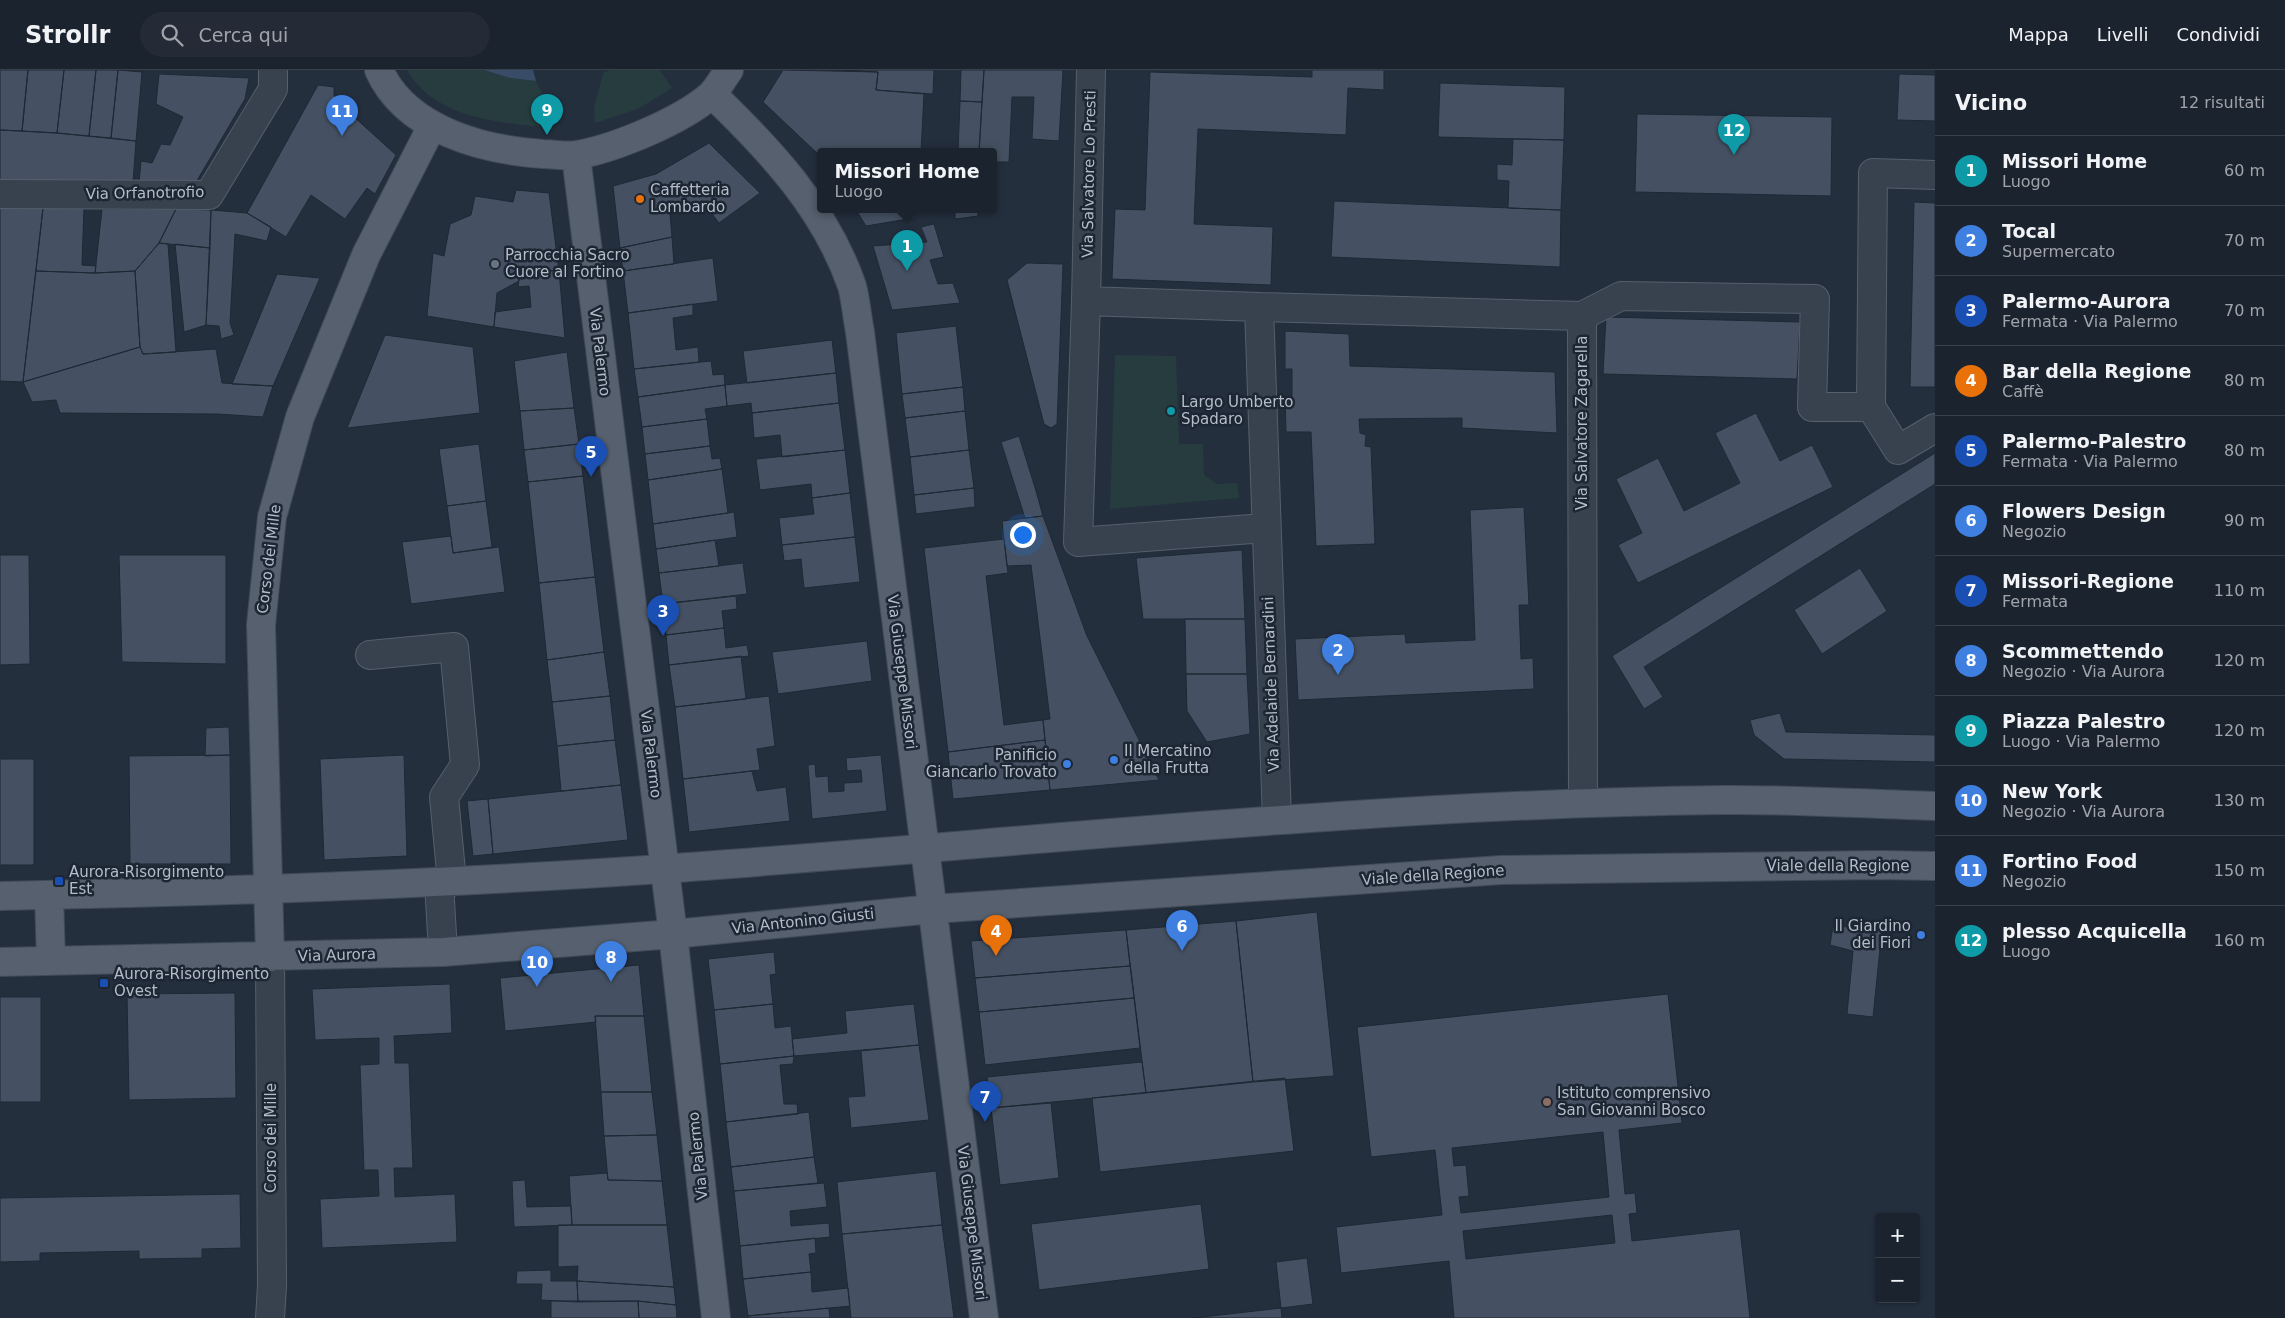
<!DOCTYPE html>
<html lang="it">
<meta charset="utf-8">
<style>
:root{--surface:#1b232e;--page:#242b36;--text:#f1f3f6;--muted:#a0a4aa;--line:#39404a;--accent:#8ab4f8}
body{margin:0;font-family:"DejaVu Sans",sans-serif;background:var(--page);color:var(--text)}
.controls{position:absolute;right:15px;bottom:15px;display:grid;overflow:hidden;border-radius:5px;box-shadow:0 1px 4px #0004}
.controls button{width:45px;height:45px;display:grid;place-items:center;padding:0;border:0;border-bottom:1px solid var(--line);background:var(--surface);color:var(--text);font:25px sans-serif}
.you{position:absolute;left:1022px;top:464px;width:18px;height:18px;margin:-12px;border:4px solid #fff;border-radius:50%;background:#1a73e8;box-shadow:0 0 0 8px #1a73e833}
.badge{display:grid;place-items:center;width:32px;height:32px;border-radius:50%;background:var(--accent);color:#fff;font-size:16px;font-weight:700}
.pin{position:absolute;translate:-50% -41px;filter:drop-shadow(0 1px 2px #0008)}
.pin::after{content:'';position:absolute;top:26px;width:18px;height:15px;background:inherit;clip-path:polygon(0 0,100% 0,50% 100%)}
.popup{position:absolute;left:817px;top:78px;width:180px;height:65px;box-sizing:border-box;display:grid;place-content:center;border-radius:5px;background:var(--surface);filter:drop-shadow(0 1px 4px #0005);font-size:16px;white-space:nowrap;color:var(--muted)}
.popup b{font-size:19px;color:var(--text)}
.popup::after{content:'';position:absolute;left:50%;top:100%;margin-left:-10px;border:10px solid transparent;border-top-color:var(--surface)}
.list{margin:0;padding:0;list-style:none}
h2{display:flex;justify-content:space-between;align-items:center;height:65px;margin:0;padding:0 20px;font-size:21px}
h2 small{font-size:16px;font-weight:400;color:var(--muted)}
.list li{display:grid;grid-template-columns:32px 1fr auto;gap:15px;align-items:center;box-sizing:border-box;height:70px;padding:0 20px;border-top:1px solid var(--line)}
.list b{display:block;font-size:19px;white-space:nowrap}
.list p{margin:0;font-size:16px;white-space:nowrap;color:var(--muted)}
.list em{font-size:16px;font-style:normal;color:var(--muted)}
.icon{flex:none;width:28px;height:28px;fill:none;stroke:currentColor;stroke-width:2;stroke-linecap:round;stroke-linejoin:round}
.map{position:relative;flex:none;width:1935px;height:1248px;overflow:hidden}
header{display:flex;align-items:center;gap:30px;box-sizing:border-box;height:70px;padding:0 25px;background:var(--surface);border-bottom:1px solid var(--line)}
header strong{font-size:24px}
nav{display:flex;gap:28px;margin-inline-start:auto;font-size:18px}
.search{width:350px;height:45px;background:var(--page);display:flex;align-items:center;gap:12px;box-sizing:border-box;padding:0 18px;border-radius:28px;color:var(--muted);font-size:19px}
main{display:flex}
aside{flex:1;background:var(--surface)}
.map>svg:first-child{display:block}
</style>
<header>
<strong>Strollr</strong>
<div class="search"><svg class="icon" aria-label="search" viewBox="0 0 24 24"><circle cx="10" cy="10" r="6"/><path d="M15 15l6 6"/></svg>Cerca qui</div>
<nav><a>Mappa</a><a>Livelli</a><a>Condividi</a></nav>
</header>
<main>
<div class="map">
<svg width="1935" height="1248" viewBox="0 0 1935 1248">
<rect width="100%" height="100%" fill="#242f3e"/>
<!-- green -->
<path fill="#263c3f" d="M407 0H484L510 8 536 11 551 42 552 58C500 52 436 50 407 0Z
M610 0H660L672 18 638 39 595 53 594 38 603 3Z
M1115 285 1176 286 1179 374H1203L1204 405 1217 414 1237 413 1239 428 1110 439Z"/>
<!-- water -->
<path fill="#394c67" d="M484 0H533L536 11 510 8Z"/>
<!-- building -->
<path fill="#455162" stroke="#1f2835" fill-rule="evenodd" d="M0 0H28L22 61 0 60Z
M28 0H64L57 63 22 61Z
M64 0H96L89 66 57 63Z
M96 0H118L111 68 89 66Z
M118 0 142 2 136 71 111 68Z
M783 0 878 2 876 20 924 24 921 82H821V85L818 84 763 32Z
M845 0H934L933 24 876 20 878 2Z
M961 0H984L982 32 960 31Z
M984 0H1063L1059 71 1032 69 1034 27H1012L1009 92H993V82H979Z
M1312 0H1384V20L1348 18 1346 65 1198 59 1194 154 1273 157 1271 215 1112 209 1115 139 1145 140 1150 2 1312 7Z
M159 4 249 8 245 29 195 114 139 113 141 91 152 93 161 74 170 75 183 47 156 34Z
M1899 4 1935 5V51L1897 50Z
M1440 13 1565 17 1564 70 1438 67Z
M318 15 334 17V25L352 45 396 85 375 124 367 118 345 149 311 125 286 167 247 143Z
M960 31 982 32 979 82H958Z
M1637 44 1832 47 1831 126 1635 122Z
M0 60 57 63 136 71 133 113 0 111Z
M1513 69 1564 70 1561 140 1508 138 1509 111 1497 110V94L1512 95Z
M709 73 760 123 719 153 702 131 670 144 672 167 620 178 613 116 656 104Z
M516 120 549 123 559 201 520 200 519 211 497 223 494 257 427 246 433 183 444 186 450 154 471 145 475 126 513 132Z
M1334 131 1561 140 1560 197 1331 187Z
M1914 132 1935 133V317H1910Z
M0 138H43L23 312 0 311Z
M43 138H84L82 195 96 196 95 203 36 201Z
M102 139H176L159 173 135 201 95 203Z
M176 139 211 140 210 178 159 173Z
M211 140 247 143 271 157 267 171 235 164 230 253 234 265 221 269 219 256 206 255Z
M856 140H914V148L866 156Z
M955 140H978V146L955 149Z
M934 154 944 187 930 190 938 214 953 213 960 233 892 240 873 176 927 172 921 157Z
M672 167 674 194 623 201 620 178Z
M159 173 168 174 176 282 143 284 140 277 135 201Z
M175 174 210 178 206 255 184 262Z
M713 188 718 231 628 243 623 201Z
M1027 193 1063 194 1057 354 1051 358 1044 354 1007 210Z
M520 200 559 201 565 268 494 257 495 242 531 237 529 216 518 217Z
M36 201 95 203 135 201 140 277 23 312Z
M277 204 320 208 273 316 232 314Z
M693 234V245L673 248 676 280 698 277 699 292 634 299 628 243Z
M1606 247 1800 252 1797 309 1603 304Z
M956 256 963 317 902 324 896 263Z
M1285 261 1349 264 1350 296 1555 302 1557 363 1462 358V348L1359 349 1360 363 1366 365 1365 376 1371 377 1375 474 1316 476 1311 362H1286L1285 328H1292V299H1285Z
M385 265 473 277 480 343 347 358Z
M832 270 836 303 747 313 743 281Z
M140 277 143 284 216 279 222 313 273 316 263 347 218 344 60 343 56 330 32 332 23 312Z
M567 282 574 338 520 341 514 291Z
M711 291 713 305 724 304 725 315 638 327 634 299Z
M836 303 839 333 752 343 751 333 727 336 725 315Z
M725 315 727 336 705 339 707 349 642 357 638 327Z
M963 317 965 341 905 348 902 324Z
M839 333 845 380 782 387 780 365 754 368 752 343Z
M574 338 579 374 524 380 520 341Z
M965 341 969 380 910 387 905 348Z
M1756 343 1780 391 1812 375 1833 417 1638 513 1618 475 1642 463 1616 409 1658 388 1684 441 1740 413 1715 363Z
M707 349 710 376 645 384 642 357Z
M1019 366 1036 421 1043 446 1025 448 1001 372Z
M479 374 486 431 447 436 439 379Z
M579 374 583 406 528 412 524 380Z
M710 376 712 389 720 388 722 399 648 410 645 384Z
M845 380 850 423 812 428 811 414 760 420 756 389Z
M969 380 974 418 914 425 910 387Z
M1935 383V414L1644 597 1663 627 1644 639 1612 586Z
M722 399 728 443 653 454 648 410Z
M583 406 595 507 539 513 528 412Z
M974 418 975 437 916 444 914 425Z
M850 423 855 467 782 475 779 448 814 444 812 428Z
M486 431 492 477 453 483 447 436Z
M1524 437 1529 535H1519L1521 589 1533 588 1534 619 1298 630 1295 569 1405 564 1406 573 1475 570 1470 440Z
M734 442 737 467 656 479 653 454Z
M1043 446 1087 566 1159 710 1050 720 1043 650 1050 649 1031 495 1007 496 1002 451Z
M451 466 453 483 499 477 505 522 411 534 402 472Z
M855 467 860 512 804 518 801 489 784 491 782 475Z
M1004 469 1008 503 986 506 1004 655 1043 650 1045 670 948 682 924 478Z
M715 470 719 496 659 503 656 479Z
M1242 480 1245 549H1143L1136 488Z
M0 485H29L30 594 0 595Z
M119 485H226V594L122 592Z
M743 493 747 524 663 534 659 503Z
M1860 498 1887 541 1822 584 1794 540Z
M595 507 604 582 547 590 539 513Z
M736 526 737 539 722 541 724 558 666 565 663 534Z
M1185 549H1245L1247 604H1186Z
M724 558 726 578 747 575 749 586 669 595 666 565Z
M867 571 872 611 778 624 772 582Z
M604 582 610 626 552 632 547 590Z
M741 586 746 629 675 637 669 595Z
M1186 604H1247L1250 664 1207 672 1187 641Z
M610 626 615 670 557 676 552 632Z
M769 626 775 676 757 679 760 700 683 709 675 637Z
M1780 643 1786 662 1935 665V692L1784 689 1754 665 1750 650Z
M229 657 230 685 205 686 206 658Z
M615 670 621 715 561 721 557 676Z
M1045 670 1050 720 953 729 948 682Z
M230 685 231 794H130L129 686Z
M404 685 407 786 324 790 320 689Z
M881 685 887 741 812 749 808 695 815 694 816 707 828 706 829 722 844 721V713L862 712 861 700 847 701 846 688Z
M0 689H34V795H0Z
M752 701 757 721 786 717 790 751 689 762 683 709Z
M621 715 628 770 493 784 488 729Z
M488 729 493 784 473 786 467 731Z
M1317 842 1334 1006 1253 1012 1236 851Z
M1236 851 1253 1012 1146 1023 1126 860Z
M1833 856 1882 859 1873 947 1847 944 1853 881 1830 875Z
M1126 860 1130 896 975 908 971 871Z
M774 882 776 904 770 905 773 934 714 940 708 889Z
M639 895 644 946H595L596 952 505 961 500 908Z
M1130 896 1134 928 979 942 975 908Z
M450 914 452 963 394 966 395 993H409L413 1098H394L395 1127 455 1124 457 1172 322 1178 320 1129 379 1126 378 1100H364L360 995 379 994V968L315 970 312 919Z
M235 923 236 1028 129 1030 127 924Z
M1668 924 1682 1053 1619 1060 1625 1124 1635 1123 1637 1143 1629 1144 1632 1171 1740 1159 1750 1248H1454L1449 1191 1341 1203 1336 1157 1442 1145 1435 1080 1371 1087 1357 957ZM1603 1062 1609 1127 1461 1143 1459 1127 1469 1126 1466 1095 1454 1096 1452 1078ZM1612 1145 1615 1173 1466 1189 1463 1161Z
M0 927H41V1032H0Z
M1134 928 1140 978 985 995 979 942Z
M773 934 775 958 791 956 794 986 720 994 714 940Z
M914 934 919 975 794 986 792 969 847 963 845 941Z
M595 946H644L652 1022H601Z
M919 975 929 1050 851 1058 848 1027 865 1026 861 981Z
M794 986 793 994 780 995 784 1034H797L798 1044 726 1052 720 994Z
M1142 992 1146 1023 991 1038 987 1007Z
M1285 1008 1294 1081 1100 1102 1092 1028Z
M601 1022H652L657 1065 604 1066Z
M1051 1033 1059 1108 1000 1115 991 1038Z
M809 1042 814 1087 731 1097 726 1052Z
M657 1065 662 1111 608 1110 604 1066Z
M814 1087 818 1113 734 1121 731 1097Z
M936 1101 942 1155 842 1164 837 1112Z
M607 1103 608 1110 662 1111 667 1155H572L569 1106Z
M525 1110 527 1137 571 1136 572 1155 514 1157 512 1111Z
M824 1113 827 1137 790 1141 791 1156 829 1153 830 1167 740 1176 734 1121Z
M240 1124 241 1178 202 1179V1188L139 1189V1181L40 1183V1191L0 1192V1128Z
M1201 1134 1209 1199 1039 1220 1031 1154Z
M558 1155H667L674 1217 577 1211 578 1196 558 1197Z
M942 1155 954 1248H851L842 1164Z
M815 1168 816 1183 809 1184 811 1202 743 1209 740 1176Z
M1307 1188 1313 1234 1281 1238 1276 1192Z
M551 1200V1211H577L578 1232 541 1230 542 1214H516L517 1201Z
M811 1202 812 1222 848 1218 850 1236 748 1246 743 1209Z
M577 1211 674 1217 676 1235 638 1231 578 1232Z
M551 1231H638L639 1248H551Z
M638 1231 676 1235 677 1248H639Z
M829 1238 830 1248H748V1246Z
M1281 1238 1282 1248H1194Z"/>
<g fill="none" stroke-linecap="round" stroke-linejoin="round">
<defs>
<path id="minor" d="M0 124 209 125 273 19V0
M1086 231 1091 0
M1259 237 1582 246 1583 733
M1582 246 1621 226 1815 229 1812 337H1871L1873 103 1935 105
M1871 337 1898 380 1935 358
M1265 458 1078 472 1086 231 1259 237 1277 750
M370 585 454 577 465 695 444 727 452 812
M439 813 443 882
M270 887 272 1216 270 1248"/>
<path id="major" d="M379 0C406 60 483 80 543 84 554 84 567 87 577 85 616 78 681 51 711 25 718 18 723 8 729 0
M712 24C770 80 825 138 852 216 856 231 857 247 860 262L984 1248
M576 86 673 864 716 1248
M49 825 51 891
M0 826C221 822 441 814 662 799 1015 774 1367 734 1721 730 1792 729 1864 734 1935 736
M270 887 261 555 272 447 300 347 366 185 432 56
M0 892 443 882 673 864 933 839 1501 800 1881 795 1935 796"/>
</defs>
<!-- minor casing -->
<use href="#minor" stroke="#565f6c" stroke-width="30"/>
<!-- major casing -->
<use href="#major" stroke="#414a57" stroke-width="30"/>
<!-- minor -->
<use href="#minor" stroke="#38414e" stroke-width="28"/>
<!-- major -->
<use href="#major" stroke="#56606e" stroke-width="28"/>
</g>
<!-- markers -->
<circle fill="#e8710a" stroke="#1d2633" stroke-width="2" cx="640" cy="129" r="5"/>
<circle fill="#6b7280" stroke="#1d2633" stroke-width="2" cx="495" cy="194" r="5"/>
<circle fill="#0f9aa8" stroke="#1d2633" stroke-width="2" cx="1171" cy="341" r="5"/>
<g fill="#3f7fe0" stroke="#1d2633" stroke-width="2">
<circle cx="1114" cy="690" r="5"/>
<circle cx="1067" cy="694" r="5"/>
<circle cx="1921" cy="865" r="5"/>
</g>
<g fill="#1a4fb4" stroke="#1d2633" stroke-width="2">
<rect x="54" y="806" width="10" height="10" rx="2.5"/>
<rect x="99" y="908" width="10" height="10" rx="2.5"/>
</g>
<circle fill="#8d6e63" stroke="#1d2633" stroke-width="2" cx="1547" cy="1032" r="5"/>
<g text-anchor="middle" stroke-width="5" stroke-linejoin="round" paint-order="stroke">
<!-- street labels -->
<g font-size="15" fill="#b4bcc9" stroke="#1d2633">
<text transform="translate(1089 104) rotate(-89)" y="5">Via Salvatore Lo Presti</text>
<text transform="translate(145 123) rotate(-1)" y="5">Via Orfanotrofio</text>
<text transform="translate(600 282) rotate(83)" y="5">Via Palermo</text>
<text transform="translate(1582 353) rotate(-90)" y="5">Via Salvatore Zagarella</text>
<text transform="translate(269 489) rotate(-83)" y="5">Corso dei Mille</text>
<text transform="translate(902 602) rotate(83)" y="5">Via Giuseppe Missori</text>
<text transform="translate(1271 614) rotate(-92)" y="5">Via Adelaide Bernardini</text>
<text transform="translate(651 684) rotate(83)" y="5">Via Palermo</text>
<text x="1838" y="801">Viale della Regione</text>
<text transform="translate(1433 805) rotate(-4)" y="5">Viale della Regione</text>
<text transform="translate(803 851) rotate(-6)" y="5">Via Antonino Giusti</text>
<text transform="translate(337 885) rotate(-2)" y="5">Via Aurora</text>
<text transform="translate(271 1068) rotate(-90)" y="5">Corso dei Mille</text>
<text transform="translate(698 1086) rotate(-96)" y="5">Via Palermo</text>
<text transform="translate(972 1153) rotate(83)" y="5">Via Giuseppe Missori</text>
</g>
<!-- poi labels -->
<g font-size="15" fill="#b4bcc9" stroke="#1d2633" text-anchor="start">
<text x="650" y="125">Caffetteria<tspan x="650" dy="17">Lombardo</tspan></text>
<text x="505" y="190">Parrocchia Sacro<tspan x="505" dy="17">Cuore al Fortino</tspan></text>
<text x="1181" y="337">Largo Umberto<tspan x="1181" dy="17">Spadaro</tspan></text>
<text x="1124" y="686">Il Mercatino<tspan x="1124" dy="17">della Frutta</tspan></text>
<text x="1057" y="690" text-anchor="end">Panificio<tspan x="1057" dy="17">Giancarlo Trovato</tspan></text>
<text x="69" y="807">Aurora-Risorgimento<tspan x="69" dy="17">Est</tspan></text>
<text x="1911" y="861" text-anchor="end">Il Giardino<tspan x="1911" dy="17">dei Fiori</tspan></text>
<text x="114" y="909">Aurora-Risorgimento<tspan x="114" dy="17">Ovest</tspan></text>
<text x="1557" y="1028">Istituto comprensivo<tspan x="1557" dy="17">San Giovanni Bosco</tspan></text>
</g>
</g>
</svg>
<div class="controls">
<button>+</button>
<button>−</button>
</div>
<div class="you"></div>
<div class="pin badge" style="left:907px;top:201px;background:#0f9aa8">1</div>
<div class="popup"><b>Missori Home</b>Luogo</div>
<div class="pin badge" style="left:1338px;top:605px;background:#3f7fe0">2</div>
<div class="pin badge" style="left:663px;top:566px;background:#1a4fb4">3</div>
<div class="pin badge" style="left:996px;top:886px;background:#e8710a">4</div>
<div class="pin badge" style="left:591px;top:407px;background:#1a4fb4">5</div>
<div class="pin badge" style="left:1182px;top:881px;background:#3f7fe0">6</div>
<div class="pin badge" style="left:985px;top:1052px;background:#1a4fb4">7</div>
<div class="pin badge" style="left:611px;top:912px;background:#3f7fe0">8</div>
<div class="pin badge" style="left:547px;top:65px;background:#0f9aa8">9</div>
<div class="pin badge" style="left:537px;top:917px;background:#3f7fe0">10</div>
<div class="pin badge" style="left:342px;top:66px;background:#3f7fe0">11</div>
<div class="pin badge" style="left:1734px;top:85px;background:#0f9aa8">12</div>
</div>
<aside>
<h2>Vicino<small>12 risultati</small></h2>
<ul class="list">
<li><span class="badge" style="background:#0f9aa8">1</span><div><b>Missori Home</b><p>Luogo</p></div><em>60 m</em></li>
<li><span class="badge" style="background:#3f7fe0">2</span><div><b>Tocal</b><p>Supermercato</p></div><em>70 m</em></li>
<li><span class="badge" style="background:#1a4fb4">3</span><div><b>Palermo-Aurora</b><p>Fermata · Via Palermo</p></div><em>70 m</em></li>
<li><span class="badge" style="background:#e8710a">4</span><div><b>Bar della Regione</b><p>Caffè</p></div><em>80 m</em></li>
<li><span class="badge" style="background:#1a4fb4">5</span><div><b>Palermo-Palestro</b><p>Fermata · Via Palermo</p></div><em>80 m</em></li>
<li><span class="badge" style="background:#3f7fe0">6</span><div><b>Flowers Design</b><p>Negozio</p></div><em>90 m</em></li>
<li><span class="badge" style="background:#1a4fb4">7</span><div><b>Missori-Regione</b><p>Fermata</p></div><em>110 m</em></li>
<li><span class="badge" style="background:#3f7fe0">8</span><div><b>Scommettendo</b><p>Negozio · Via Aurora</p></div><em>120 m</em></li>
<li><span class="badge" style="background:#0f9aa8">9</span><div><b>Piazza Palestro</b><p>Luogo · Via Palermo</p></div><em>120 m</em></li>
<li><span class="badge" style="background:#3f7fe0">10</span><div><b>New York</b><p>Negozio · Via Aurora</p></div><em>130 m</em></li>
<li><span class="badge" style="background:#3f7fe0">11</span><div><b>Fortino Food</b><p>Negozio</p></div><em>150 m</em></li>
<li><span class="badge" style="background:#0f9aa8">12</span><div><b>plesso Acquicella</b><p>Luogo</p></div><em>160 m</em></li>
</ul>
</aside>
</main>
